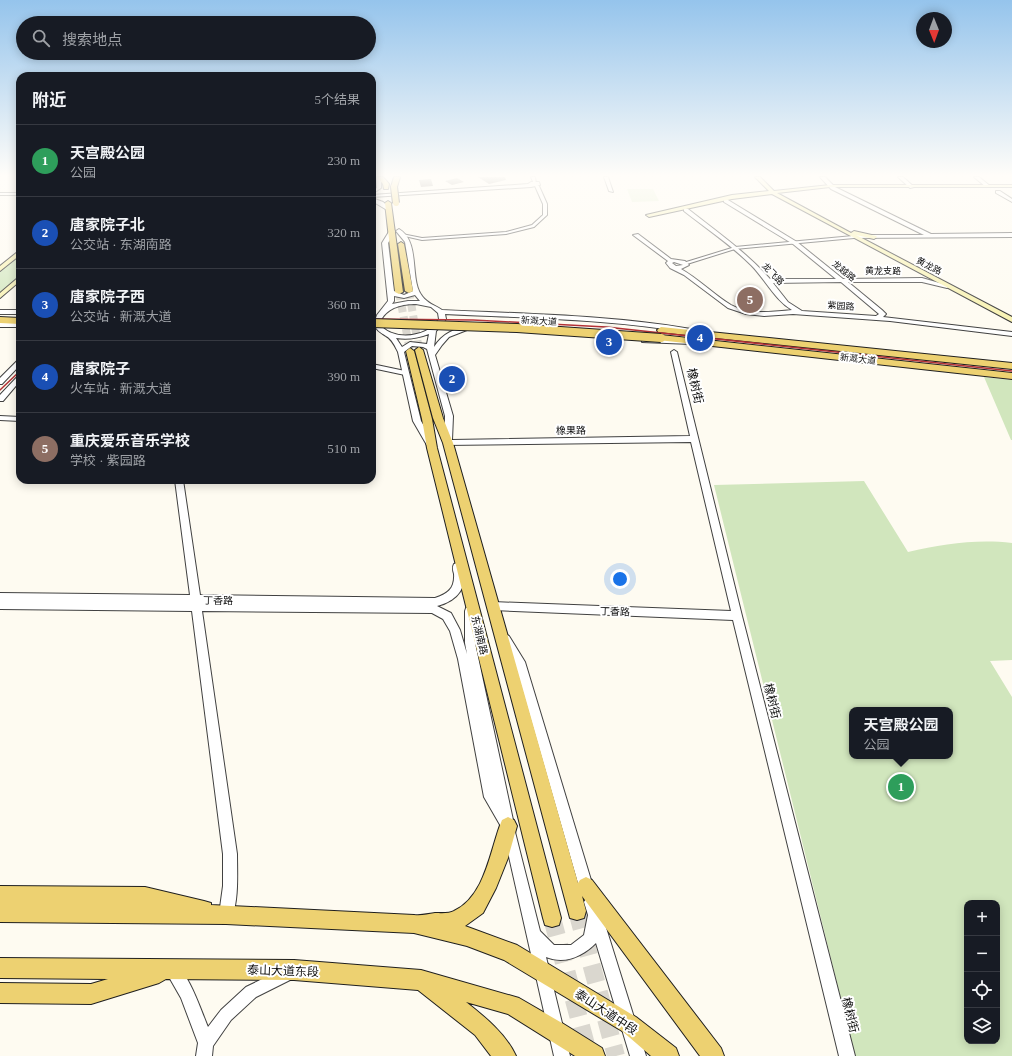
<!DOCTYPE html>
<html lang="zh">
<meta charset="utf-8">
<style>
:root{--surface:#171b24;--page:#20242c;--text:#f1f3f6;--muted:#9ea1a6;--line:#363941;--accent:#d59c9f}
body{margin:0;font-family:"Times New Roman","Noto Sans SC",serif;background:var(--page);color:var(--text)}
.controls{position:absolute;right:12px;bottom:12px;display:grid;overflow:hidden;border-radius:8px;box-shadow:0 2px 10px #0003}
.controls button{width:36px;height:36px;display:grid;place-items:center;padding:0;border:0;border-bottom:1px solid var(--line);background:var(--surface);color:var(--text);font:20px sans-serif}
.compass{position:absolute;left:916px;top:12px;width:36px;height:36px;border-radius:50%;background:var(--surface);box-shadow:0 2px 10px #0003;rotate:179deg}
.you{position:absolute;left:620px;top:579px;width:14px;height:14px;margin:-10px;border:3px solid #fff;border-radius:50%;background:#1a73e8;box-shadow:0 0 0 6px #1a73e833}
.badge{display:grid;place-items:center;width:26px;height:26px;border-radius:50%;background:var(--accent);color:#fff;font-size:13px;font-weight:700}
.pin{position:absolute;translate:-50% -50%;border:2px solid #fff;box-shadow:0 1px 4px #0006}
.popup{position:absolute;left:849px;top:707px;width:104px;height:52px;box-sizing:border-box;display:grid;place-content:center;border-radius:8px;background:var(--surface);filter:drop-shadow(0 1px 3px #0005);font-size:13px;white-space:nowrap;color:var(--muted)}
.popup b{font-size:15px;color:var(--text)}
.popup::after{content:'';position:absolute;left:50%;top:100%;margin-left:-8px;border:8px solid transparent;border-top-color:var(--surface)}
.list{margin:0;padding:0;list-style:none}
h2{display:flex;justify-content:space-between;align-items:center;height:52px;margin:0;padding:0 16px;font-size:17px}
h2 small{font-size:13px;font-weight:400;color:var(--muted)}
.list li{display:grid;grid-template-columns:26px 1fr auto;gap:12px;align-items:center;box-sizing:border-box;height:72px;padding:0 16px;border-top:1px solid var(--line)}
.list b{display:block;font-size:15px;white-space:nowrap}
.list p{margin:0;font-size:13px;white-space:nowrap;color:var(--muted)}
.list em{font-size:13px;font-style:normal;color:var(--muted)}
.icon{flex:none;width:22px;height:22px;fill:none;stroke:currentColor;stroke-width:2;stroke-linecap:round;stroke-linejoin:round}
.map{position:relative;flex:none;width:1012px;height:1056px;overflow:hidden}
.search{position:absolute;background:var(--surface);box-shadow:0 2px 10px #0003;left:16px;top:16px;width:360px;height:44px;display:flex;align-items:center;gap:10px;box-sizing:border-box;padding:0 14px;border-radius:22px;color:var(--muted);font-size:15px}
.panel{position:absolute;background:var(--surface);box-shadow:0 2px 10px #0003;left:16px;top:72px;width:360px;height:412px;border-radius:12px}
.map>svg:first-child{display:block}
</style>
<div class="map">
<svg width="1012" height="1056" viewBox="0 0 1012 1056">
<rect width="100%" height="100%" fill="#fefbf1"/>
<!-- green -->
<path fill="#d1e6bd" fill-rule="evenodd" d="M20 255V276L0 294V272Z
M984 377 1012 380V440H1011Z
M864 481 908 552C943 544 976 539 1012 543V660L990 661 1012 697V1056H855L714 485ZM852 710H950V756H852ZM967 903H997V1041H967Z"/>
<!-- pitch -->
<path fill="#e2eece" d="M627 189H653L659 201 632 202Z"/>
<!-- building -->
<path fill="#56504b" d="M478 177H505L506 180 489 184Z
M457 178 464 182 452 185 445 181Z
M431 179 433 186 421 187 419 180Z"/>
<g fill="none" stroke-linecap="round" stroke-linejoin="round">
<!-- primary-tunnel-far1 -->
<path stroke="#dad7cf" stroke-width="8" stroke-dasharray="8 4.5" stroke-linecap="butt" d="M409 291 419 350
M399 292 410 351"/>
<!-- primary-tunnel -->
<path stroke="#dad7cf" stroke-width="18" stroke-dasharray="18 10" stroke-linecap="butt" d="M577 911 616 1056
M552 918 589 1056"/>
<defs>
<path id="minor" d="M531 177H535L536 184H534Z
M537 185 539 186 547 204V215L534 227 506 234 422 240 400 235 402 234 422 238 506 232 532 225 543 215V204L535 186Z
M0 193H20V195H0Z
M853 236 855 237 854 238 735 249 687 264 683 263 735 247Z
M372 364 405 371 408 373 405 375 372 368Z
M0 416 20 417V421L0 420Z"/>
<path id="tertiary" d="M377 177H381V188L372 194V191L377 188Z
M604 177H608L613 192 609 191Z
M820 177H825L835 187 931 234 1012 233V237L851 238V236L853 235H924L831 189Z
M898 177H903L914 187 910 188Z
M974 177H979L990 186 986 187Z
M531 182H539L540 185 531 187 372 197V195L528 184Z
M996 191H1000L1012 199V202L996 193Z
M372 198 383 202 391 209 387 210 372 201Z
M724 200H728L797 242 843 279 922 278 950 286 947 288 922 282H848L882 310 886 314 883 317 1012 332V336L890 321 793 314 764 316 746 314 728 308 684 275 670 268 666 263 668 261 633 235 638 234 671 259 685 261 689 265 681 269C699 279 714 295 731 305 749 315 773 312 792 310 775 300 765 279 751 265 731 245 707 229 684 211V209H688C716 231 746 252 770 279H836L793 244 724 202ZM674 262 683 265 676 266 672 263ZM841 282 879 314 876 316 802 311 788 302 773 283Z
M392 229 395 231 388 243 394 291 404 295 413 291 405 242 396 231 399 229C421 242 409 280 422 296 428 304 435 305 442 310 525 314 609 315 691 329L694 331 691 333C610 319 527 318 445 314L446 319 440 327 436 331 434 347C443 333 454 329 469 326L472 328 449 337 442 345 435 355 453 416 452 440 690 436 671 352 674 350 677 352 742 616 855 1056H839L733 620 493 610 489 609 488 606 489 603 493 602 731 611 691 442 445 445 444 443 445 416 427 349 423 347 412 346 404 352 421 421 435 445 434 447H428L413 421 398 352C395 346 392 339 386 336 380 332 377 331 374 324L377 315 388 301 382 243 390 230ZM415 295 420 301H408L392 304 394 301V296L404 298ZM416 304 431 307 438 313 439 319C428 337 397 341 382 327L381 320C388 307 403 304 416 304ZM429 334 427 344 410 342 402 347 396 338C408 340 418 338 429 334Z
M0 310H20V314H0Z
M0 323H20V327H0Z
M644 339 691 340 694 342 691 344 642 342V340Z
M20 359V365L2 384H0V378L18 360Z
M20 375V381L3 401H0V395L18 376Z
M175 480H183L200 595 435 598C448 594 455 588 454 574 453 570 452 568 454 564L457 563 460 564C471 586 457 601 437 606L451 613 460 630 467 654 465 643V611L466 608 470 607 474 608 475 611V643L513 820 514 828 540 931 554 945H571L584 935 588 915 584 902 587 897 582 895 580 890 515 664 500 639 501 636 505 634 509 636 525 662 594 890 591 895 596 897 598 902 646 1056H630L596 943C583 956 565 965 546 957L570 1056H554L503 830 484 797 458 659 450 631 443 619 432 613 202 611 237 854C237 875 239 900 231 920L226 922 221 920 219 915 223 886V854L192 611 0 609V593L190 595Z
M172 963C188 969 201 1011 208 1027L221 1010 246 987 285 968 290 970 292 975 290 980 256 997 231 1020 213 1046 212 1056H196L198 1043 181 998 165 970 167 965Z"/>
<path id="secondary" d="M755 177H760L774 191 830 185H1012V187H830L777 193 851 233 854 231 876 236 877 237 874 239 856 235 1012 317V322L772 194 732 199 649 217 646 215 732 195 769 191Z
M20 250V255L0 271V266Z
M20 276V281L0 298V293Z"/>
<path id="primary" d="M377 177H383L389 184 388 189H384L383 184Z
M394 177H400L397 187 394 189 391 187Z
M388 201 391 203 403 292 399 294 395 292 385 203Z
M401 242 404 244 413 291 409 293 405 291 398 244Z
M0 317 20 318V324L0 323Z
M661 327 1012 363V369L658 332 657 330Z
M661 335 1012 373V379L658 340 657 338 658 336Z
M419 347 423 350 443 418 453 443 578 883 580 880 586 877 592 880 721 1048 724 1056H700L582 896 586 911 584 918 577 920 570 918 443 443 433 418 415 350Z
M410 348 414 351 432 419 437 448 561 918 559 925 552 927 545 925 543 918 427 448 422 419 406 351Z
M508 817 514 820 517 826 508 858 496 888 483 913 465 926 517 945 636 1017 676 1048 679 1056H651L622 1031 504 960 467 946 414 933 226 924 0 922V886L145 887 204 901 211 903V905L414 915C422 916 427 914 435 913 440 913 449 914 454 911 486 896 490 849 502 820Z
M0 958 294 960 421 970 519 998 562 1023 602 1048 605 1056H575L508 1014 466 1002C485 1017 506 1034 516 1056H491L475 1035 418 990 294 980 166 979 159 983 91 1004 0 1003V983L91 984 108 979 0 978Z"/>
</defs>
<!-- minor casing -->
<use href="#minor" stroke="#414141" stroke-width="2"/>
<!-- tertiary casing -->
<use href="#tertiary" stroke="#414141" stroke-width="2"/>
<!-- secondary casing -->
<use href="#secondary" stroke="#303030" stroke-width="2"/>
<!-- primary casing -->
<use href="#primary" stroke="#1f1f1f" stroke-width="2"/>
<!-- minor -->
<use href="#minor" fill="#fff" fill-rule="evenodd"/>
<!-- tertiary -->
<use href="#tertiary" fill="#fff" fill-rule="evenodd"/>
<!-- secondary -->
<use href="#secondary" fill="#f8f2b1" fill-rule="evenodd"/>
<!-- primary -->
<use href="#primary" fill="#edd171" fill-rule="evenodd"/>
<!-- rail -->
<path stroke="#b33135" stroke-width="1.5" d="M372 319 473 320 606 327 1012 371
M0 390 20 371"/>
<defs>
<path id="primary-bridge-far1" d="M394 187 396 203"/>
<path id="primary-bridge" d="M372 323 517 328 661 338"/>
</defs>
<!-- primary-bridge-far1 casing -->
<use href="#primary-bridge-far1" stroke="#1f1f1f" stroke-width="8" stroke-linecap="butt"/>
<!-- primary-bridge casing -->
<use href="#primary-bridge" stroke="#1f1f1f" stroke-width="10" stroke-linecap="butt"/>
<!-- primary-bridge-far1 -->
<use href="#primary-bridge-far1" stroke="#edd171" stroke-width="6"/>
<!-- primary-bridge -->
<use href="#primary-bridge" stroke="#edd171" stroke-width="8"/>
</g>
<!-- sky -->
<linearGradient id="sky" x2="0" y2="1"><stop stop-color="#95c4ec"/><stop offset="0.54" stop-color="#fffdf9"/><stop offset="1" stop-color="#fffdf9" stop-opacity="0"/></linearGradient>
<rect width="1012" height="325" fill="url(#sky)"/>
<g text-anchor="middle" stroke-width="4" stroke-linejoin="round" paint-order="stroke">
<!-- far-street labels -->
<g font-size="9" fill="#0e0e0e" stroke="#fff">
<text transform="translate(929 266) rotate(27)" y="3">黄龙路</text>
<text transform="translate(844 271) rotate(39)" y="3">龙越路</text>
<text x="883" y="274">黄龙支路</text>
<text transform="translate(773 274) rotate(47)" y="3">龙飞路</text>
<text transform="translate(841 306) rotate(4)" y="3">紫园路</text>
<text transform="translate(539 321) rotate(3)" y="3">新溉大道</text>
<text transform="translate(858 359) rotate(6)" y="3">新溉大道</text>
</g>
<!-- street labels -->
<g font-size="10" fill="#0e0e0e" stroke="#fff">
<text transform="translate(571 430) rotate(-1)" y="4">橡果路</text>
<text transform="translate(218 600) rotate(1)" y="4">丁香路</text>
<text transform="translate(615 611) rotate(2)" y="4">丁香路</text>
<text transform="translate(480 635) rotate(76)" y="4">东湖南路</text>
</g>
<!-- near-street labels -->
<g font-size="12" fill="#0e0e0e" stroke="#fff">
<text transform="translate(695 386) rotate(77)" y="4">橡树街</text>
<text transform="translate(772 701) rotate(76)" y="4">橡树街</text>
<text transform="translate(283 971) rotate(2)" y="4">泰山大道东段</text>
<text transform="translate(606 1012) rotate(33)" y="4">泰山大道中段</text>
<text transform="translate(850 1015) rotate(76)" y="4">橡树街</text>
</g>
</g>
</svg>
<div class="controls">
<button>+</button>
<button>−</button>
<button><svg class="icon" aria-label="locate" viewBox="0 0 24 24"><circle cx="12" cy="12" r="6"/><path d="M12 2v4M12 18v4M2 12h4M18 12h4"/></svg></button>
<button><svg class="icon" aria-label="layers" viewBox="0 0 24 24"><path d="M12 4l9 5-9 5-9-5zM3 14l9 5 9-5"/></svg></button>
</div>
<svg class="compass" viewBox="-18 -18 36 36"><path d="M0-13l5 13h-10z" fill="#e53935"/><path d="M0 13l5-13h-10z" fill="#9ea1a6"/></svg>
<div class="you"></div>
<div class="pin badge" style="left:901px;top:787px;background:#2e9e5b">1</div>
<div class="popup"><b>天宫殿公园</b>公园</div>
<div class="pin badge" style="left:452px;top:379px;background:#1a4fb4">2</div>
<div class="pin badge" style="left:609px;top:342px;background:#1a4fb4">3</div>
<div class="pin badge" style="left:700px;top:338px;background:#1a4fb4">4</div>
<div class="pin badge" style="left:750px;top:300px;background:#8d6e63">5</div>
<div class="search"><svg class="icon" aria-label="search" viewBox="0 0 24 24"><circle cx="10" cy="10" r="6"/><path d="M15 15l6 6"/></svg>搜索地点</div>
<section class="panel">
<h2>附近<small>5个结果</small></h2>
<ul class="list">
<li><span class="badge" style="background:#2e9e5b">1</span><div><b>天宫殿公园</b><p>公园</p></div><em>230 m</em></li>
<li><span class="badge" style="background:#1a4fb4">2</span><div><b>唐家院子北</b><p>公交站 · 东湖南路</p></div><em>320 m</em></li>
<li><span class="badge" style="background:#1a4fb4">3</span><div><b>唐家院子西</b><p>公交站 · 新溉大道</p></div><em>360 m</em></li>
<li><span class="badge" style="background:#1a4fb4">4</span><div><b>唐家院子</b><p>火车站 · 新溉大道</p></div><em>390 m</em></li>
<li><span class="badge" style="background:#8d6e63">5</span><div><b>重庆爱乐音乐学校</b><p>学校 · 紫园路</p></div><em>510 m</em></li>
</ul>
</section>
</div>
